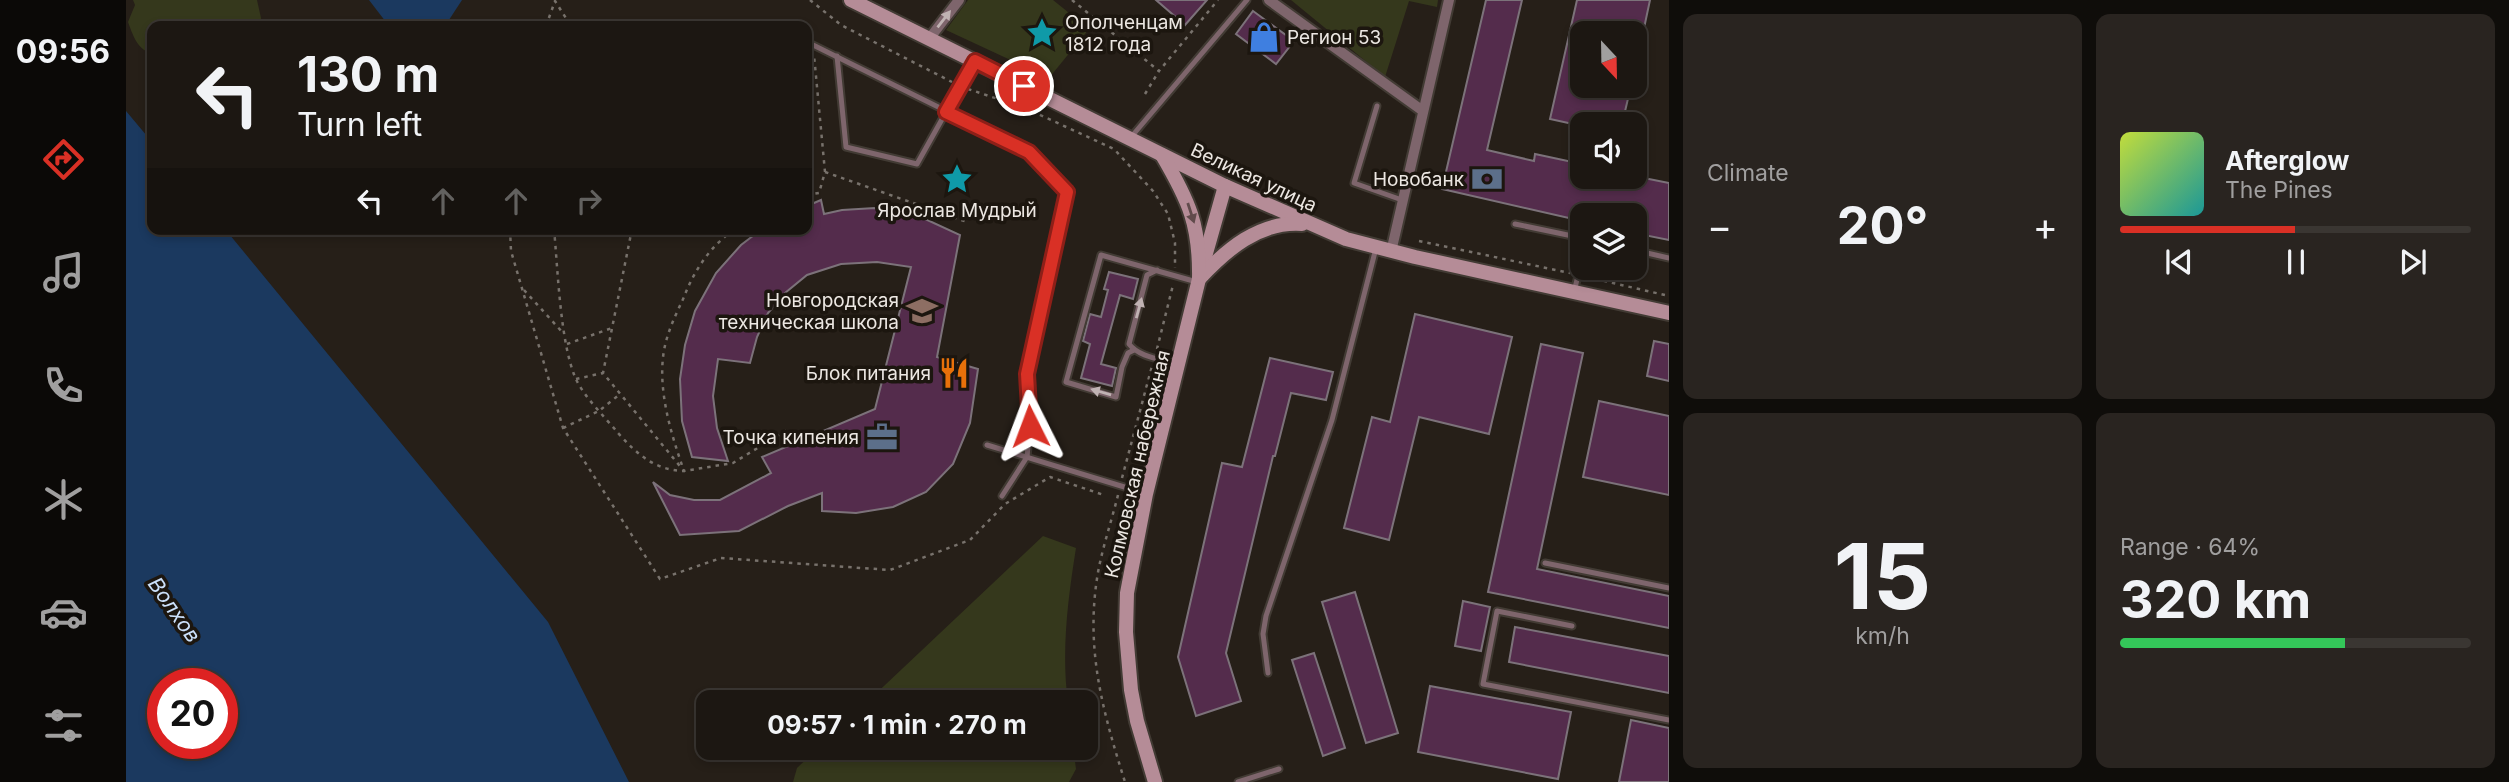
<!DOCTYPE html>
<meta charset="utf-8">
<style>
body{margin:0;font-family:Inter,sans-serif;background:#292420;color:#f1f3f6;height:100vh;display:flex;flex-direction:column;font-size:26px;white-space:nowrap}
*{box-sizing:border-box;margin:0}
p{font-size:23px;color:#a09f9f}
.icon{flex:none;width:38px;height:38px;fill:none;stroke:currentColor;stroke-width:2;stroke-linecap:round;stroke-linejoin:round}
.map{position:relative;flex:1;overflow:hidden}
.panel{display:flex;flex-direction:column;gap:14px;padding:14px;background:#0f0d0a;width:840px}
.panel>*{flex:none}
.guide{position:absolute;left:21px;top:21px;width:665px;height:214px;border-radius:14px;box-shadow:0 4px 10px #0003,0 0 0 2px #3a3632;background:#1c1712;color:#f1f3f6;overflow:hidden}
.needle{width:46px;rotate:158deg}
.tools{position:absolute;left:1444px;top:21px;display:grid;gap:14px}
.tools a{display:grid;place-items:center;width:77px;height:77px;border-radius:14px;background:#1c1712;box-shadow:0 4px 10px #0003,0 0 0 2px #3a3632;font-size:35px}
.speed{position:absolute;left:21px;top:668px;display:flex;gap:14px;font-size:35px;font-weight:700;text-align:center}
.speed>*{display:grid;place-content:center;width:91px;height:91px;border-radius:50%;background:#1c1712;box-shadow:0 4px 10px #0003,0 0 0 2px #3a3632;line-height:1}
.speed .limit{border:10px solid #d22;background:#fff;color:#111}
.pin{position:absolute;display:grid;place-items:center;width:60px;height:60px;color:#fff;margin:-30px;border:4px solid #fff;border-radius:50%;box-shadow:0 2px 7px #0007}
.me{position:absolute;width:77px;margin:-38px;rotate:357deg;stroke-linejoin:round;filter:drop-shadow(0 0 5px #0008)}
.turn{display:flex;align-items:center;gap:24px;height:147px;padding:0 35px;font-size:32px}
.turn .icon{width:91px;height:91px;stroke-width:2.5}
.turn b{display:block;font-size:49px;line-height:60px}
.lanes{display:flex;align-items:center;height:66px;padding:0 35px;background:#0003;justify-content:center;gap:35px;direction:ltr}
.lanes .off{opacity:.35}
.big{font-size:52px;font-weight:700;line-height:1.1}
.panel .widget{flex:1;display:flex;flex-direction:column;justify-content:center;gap:10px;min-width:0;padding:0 24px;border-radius:14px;background:#292420}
.panel .dial{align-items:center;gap:0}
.dial b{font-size:91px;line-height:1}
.song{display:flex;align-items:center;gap:21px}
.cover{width:84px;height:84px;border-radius:10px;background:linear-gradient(135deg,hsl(70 70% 55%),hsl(180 70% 35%))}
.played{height:7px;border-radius:4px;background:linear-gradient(90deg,#d93025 50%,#3a3632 50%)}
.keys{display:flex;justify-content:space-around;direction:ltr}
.heat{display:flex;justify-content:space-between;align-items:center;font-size:38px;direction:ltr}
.charge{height:10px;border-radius:5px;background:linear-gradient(90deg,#34c759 64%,#3a3632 0)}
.panel .tiles{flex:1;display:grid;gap:14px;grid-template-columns:repeat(2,1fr)}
.trip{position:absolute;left:570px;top:690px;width:402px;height:70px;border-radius:14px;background:#1c1712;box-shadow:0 4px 10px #0003,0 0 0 2px #3a3632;font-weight:700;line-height:70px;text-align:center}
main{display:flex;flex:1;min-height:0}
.tab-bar{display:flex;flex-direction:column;width:126px;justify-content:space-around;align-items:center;background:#0b0907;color:#a09f9f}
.tab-bar .icon{width:49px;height:49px}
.tab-bar .selected{color:#d93025}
.tab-bar b{font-size:32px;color:#f1f3f6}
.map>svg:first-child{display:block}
</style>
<main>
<nav class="tab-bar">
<b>09:56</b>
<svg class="icon selected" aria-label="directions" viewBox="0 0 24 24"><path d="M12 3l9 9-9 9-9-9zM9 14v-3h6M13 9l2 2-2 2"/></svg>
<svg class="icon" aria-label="music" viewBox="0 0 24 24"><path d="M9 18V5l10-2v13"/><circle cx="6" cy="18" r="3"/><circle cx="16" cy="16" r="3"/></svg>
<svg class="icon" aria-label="phone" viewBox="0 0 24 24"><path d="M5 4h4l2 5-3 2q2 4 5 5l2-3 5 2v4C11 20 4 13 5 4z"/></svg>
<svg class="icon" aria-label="climate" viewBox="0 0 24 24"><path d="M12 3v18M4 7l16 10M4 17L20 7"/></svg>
<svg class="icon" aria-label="car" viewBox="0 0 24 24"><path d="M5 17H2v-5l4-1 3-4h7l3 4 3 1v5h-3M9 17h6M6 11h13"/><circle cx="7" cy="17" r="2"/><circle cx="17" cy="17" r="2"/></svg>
<svg class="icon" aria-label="filters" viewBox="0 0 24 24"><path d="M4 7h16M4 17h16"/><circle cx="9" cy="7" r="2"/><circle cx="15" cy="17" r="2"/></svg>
</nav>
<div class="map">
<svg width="1543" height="782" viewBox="0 0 1543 782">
<rect width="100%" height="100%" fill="#261f18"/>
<!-- green -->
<g fill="#35381c">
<path d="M7 0H131L135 18 134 26H60L58 24 26 26V53C11 50 7 35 2 22L9 5Z"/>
<polygon points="842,0 927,0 963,29 923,78 820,30"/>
<polygon points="1165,0 1312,0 1311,7 1283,1 1259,77"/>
<path d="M917 536 950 548C942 598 935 652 942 702H741Z"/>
<polygon points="693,747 947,747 950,769 943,782 667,782 671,768"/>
</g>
<!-- water -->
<g fill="#1b395f" fill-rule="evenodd">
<polygon points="243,0 336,0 319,26 263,26"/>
<path d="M0 111 26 142V229H99L422 622 503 782H0ZM37 684H96V744H37Z"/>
</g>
<!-- building -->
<g fill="#542c4c" stroke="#7c727a" stroke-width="2">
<polygon points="1030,0 1081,0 1059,25"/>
<polygon points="1360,0 1396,0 1361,150 1408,161 1409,154 1456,164 1456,177 1513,177 1543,183 1543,240 1508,233 1508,215 1456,215 1456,221 1316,189"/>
<polygon points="1451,0 1524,0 1517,33 1456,33 1456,86 1505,86 1496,124 1456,126 1424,119"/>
<polygon points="1127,11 1168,41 1150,64 1110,34"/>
<polygon points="695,200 698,214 716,210 749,208 797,218 834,235 811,357 852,369 844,423 827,464 800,492 767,507 730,513 696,511 696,493 662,506 613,531 554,535 527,482 544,495 568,500 594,500 645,473 636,457 749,409 785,267 751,262 715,264 681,275 659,293 642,313 631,337 624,363 592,359 587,396 591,428 602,461 566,457 556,421 554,379 559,345 569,311 590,273 615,245 636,229 681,229 681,206"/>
<polygon points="983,272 1012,279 1007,299 994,295 975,364 990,368 986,386 955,378 964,344 957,341 964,314 975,317 982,290 978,289"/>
<polygon points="1289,314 1386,337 1363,434 1293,417 1263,540 1218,528 1246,417 1264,422"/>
<polygon points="1528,341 1543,344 1543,381 1521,376"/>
<polygon points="1415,344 1457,353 1411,569 1543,596 1543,628 1362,592"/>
<polygon points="1144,358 1207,372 1200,400 1165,393 1149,456 1147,456 1100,653 1115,701 1070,716 1052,657 1096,463 1116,467"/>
<polygon points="1473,401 1543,416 1543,495 1457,477"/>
<polygon points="1229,592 1272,733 1240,743 1196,602"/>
<polygon points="1337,601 1364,607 1355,651 1329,646"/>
<polygon points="1389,627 1543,656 1543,693 1383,662"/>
<polygon points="1188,653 1219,748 1197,756 1166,660"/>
<polygon points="1304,686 1445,712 1432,779 1292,752"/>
<polygon points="1505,720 1543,728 1543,782 1493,782"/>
</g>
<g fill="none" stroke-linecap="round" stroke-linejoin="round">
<defs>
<g id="lane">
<polyline points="681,42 903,152 941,192 901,374 904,426 901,457 876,496"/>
<polyline points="711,56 720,147 791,164 848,62"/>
<polyline points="1251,106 1228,183 1276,200"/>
<polyline points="1006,136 1121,0"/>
<polyline points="1389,224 1456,238"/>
<polyline points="1508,250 1543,258"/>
<path d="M1031 270 1021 275 1003 344C1013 357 1034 359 1050 364"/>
<polyline points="1448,292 1456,259"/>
<polyline points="1008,350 1002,353 996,367 990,397 940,382 975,255 1071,282"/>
<polyline points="861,445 1018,493"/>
<polyline points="1419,563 1543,588"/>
<polyline points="1446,626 1371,611 1357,684 1543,720"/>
<polyline points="1142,673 1137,634 1140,616 1206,420 1250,248"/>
<polyline points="1112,782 1153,769"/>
</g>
<g id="street">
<polyline points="1143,0 1297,111"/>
<polyline points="803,39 833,0"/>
<polyline points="1265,252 1323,0"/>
</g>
<g id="secondary">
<polyline points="725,0 1099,186 1220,239 1289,257 1543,313"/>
<polyline points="1077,264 1099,186"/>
<path d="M1073 279C1100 250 1133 221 1176 224"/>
<path d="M1029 782 1011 721 1005 690 1000 632 1001 593 1020 494 1073 279C1074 225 1063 201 1036 155"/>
</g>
</defs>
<!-- lane casing -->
<use href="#lane" stroke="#423b34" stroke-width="9"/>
<!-- street casing -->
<use href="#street" stroke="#423b34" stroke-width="14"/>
<!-- secondary casing -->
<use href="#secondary" stroke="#423b34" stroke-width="18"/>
<!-- path -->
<g stroke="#78726c" stroke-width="2.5" stroke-dasharray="3.5 5" stroke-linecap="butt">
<polyline points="684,0 715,25 826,82"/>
<polyline points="946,0 1033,71 1092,0"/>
<polyline points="420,26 429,1 445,26"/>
<polyline points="842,89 899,108 988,149 1027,191 1042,214 1049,243 1049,268"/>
<polyline points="1019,94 1033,71"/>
<polyline points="699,172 841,222"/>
<polyline points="681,195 693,193 699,172 688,55"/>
<polyline points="384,229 385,251 437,428 534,579 595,558 764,570 844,540 879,504 924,477 978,495"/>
<path d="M428 229C432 271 434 340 449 377 457 396 479 417 492 433 511 454 528 470 558 471 544 431 528 380 541 338 545 324 552 310 558 297 568 271 585 244 610 229"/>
<polyline points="506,229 477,373 558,471 607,463 661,430"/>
<polyline points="1293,241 1444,273"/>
<polyline points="1461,277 1543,296"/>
<polyline points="398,290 438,334"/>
<polyline points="441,344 486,328"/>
<polyline points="1031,349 1047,285"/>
<polyline points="450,379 477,373"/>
<polyline points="437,428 473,411 494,394"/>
<polyline points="996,478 1026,366"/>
<path d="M992 495C986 519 978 543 973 567 958 645 976 709 999 782"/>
</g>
<!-- lane -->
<use href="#lane" stroke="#7e656c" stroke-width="5"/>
<!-- street -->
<use href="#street" stroke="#7e656c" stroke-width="10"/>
<!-- secondary -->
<use href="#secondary" stroke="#b58c97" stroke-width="14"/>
</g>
<!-- one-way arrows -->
<defs><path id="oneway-solid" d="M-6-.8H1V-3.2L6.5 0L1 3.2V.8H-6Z" transform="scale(1.75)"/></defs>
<g fill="#c0b3b3">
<use href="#oneway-solid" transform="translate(818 19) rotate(-52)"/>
<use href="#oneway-solid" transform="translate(1013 308) rotate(-75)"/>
<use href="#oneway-solid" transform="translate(975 392) rotate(-164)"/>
</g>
<use fill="#614b4c" href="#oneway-solid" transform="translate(1065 213) rotate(72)"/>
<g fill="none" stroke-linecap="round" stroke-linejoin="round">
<defs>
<polyline id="route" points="898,86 849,61 820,112 903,152 941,192 901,374 904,426"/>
</defs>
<!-- route casing -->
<use href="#route" stroke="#8d1f18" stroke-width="18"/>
<!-- route -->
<use href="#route" stroke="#d93025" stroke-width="12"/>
</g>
<!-- icons -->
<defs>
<symbol id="sight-bare" viewBox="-9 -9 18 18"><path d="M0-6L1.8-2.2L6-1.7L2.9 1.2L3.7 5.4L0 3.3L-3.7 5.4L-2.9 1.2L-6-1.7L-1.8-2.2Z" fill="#0f9aa8" stroke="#1c160f" stroke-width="2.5" paint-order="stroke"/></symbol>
<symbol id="shop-bare" viewBox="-9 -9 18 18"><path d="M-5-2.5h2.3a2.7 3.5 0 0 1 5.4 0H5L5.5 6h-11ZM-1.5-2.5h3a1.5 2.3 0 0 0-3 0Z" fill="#3f7fe0" stroke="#1c160f" stroke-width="2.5" paint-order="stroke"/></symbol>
<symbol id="bank-bare" viewBox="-9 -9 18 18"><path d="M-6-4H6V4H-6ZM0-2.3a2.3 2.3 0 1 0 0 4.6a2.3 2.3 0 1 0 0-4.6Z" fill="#5c6f8a" stroke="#1c160f" stroke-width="2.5" paint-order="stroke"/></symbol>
<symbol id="university-bare" viewBox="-9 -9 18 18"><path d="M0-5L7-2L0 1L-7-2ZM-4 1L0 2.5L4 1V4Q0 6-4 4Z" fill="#8d6e63" stroke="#1c160f" stroke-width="2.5" paint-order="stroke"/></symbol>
<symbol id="restaurant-bare" viewBox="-9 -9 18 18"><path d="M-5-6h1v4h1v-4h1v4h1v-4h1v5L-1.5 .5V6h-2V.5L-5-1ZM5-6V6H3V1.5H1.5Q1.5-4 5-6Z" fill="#e8710a" stroke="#1c160f" stroke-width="2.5" paint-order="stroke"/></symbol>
<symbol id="office-bare" viewBox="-9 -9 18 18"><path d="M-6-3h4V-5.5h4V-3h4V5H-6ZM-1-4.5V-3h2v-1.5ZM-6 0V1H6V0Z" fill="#5c6f8a" stroke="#1c160f" stroke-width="2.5" paint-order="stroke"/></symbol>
</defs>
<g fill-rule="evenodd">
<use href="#sight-bare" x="894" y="11" width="44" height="44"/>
<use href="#shop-bare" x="1116" y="15" width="44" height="44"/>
<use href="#sight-bare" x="809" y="157" width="44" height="44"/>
<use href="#bank-bare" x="1339" y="157" width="44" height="44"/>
<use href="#university-bare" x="774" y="289" width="44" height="44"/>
<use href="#restaurant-bare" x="806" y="351" width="44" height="44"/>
<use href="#office-bare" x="734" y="415" width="44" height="44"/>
</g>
<g text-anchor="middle" stroke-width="7" stroke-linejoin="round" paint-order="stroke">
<!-- poi labels -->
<g font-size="19" fill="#ece7e2" stroke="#1c160f" text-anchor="end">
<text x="939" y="29" text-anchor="start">Ополченцам<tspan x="939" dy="22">1812 года</tspan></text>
<text x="1161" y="44" text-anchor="start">Регион 53</text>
<text x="1338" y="186">Новобанк</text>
<text x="831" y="217" text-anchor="middle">Ярослав Мудрый</text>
<text x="773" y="307">Новгородская<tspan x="773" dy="22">техническая школа</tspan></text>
<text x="805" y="380">Блок питания</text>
<text x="733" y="444">Точка кипения</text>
</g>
<!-- street labels -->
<g font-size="19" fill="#ece7e2" stroke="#1c160f">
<text transform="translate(1128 177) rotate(25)" y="7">Великая улица</text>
<text transform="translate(1011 464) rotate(-77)" y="7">Колмовская набережная</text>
</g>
<!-- water labels -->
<g font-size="21" font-style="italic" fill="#cce1fb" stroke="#1c160f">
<text transform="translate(48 610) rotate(55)" y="7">Волхов</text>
</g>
</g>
</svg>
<div class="tools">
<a><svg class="needle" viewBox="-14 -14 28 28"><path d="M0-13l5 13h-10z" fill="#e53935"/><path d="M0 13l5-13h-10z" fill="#a09f9f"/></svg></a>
<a><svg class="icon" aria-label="sound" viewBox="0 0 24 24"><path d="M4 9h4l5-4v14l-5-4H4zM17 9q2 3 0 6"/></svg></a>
<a><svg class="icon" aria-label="layers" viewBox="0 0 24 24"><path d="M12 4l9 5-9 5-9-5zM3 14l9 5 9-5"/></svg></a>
</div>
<div class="speed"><div class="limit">20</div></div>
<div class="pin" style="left:898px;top:86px;background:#d93025"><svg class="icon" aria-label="arrive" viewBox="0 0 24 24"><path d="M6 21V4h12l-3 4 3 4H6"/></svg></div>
<svg class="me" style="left:904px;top:426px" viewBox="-20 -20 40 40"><path d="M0-17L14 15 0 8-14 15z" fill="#d93025" stroke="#fff" stroke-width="4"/></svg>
<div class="trip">09:57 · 1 min · 270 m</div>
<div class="guide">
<div class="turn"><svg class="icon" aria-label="left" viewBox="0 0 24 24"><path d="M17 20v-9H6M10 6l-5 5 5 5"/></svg><div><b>130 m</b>Turn left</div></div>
<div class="lanes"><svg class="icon" aria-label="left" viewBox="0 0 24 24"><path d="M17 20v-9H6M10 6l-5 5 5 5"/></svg><svg class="icon off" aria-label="ahead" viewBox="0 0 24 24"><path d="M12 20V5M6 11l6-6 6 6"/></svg><svg class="icon off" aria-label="ahead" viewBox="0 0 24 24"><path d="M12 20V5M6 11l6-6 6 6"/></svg><svg class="icon off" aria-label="right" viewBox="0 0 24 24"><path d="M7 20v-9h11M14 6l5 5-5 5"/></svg></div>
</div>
</div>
<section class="panel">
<div class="tiles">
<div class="widget"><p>Climate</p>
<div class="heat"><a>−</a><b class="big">20°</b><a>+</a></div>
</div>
<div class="widget">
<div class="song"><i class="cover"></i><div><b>Afterglow</b><p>The Pines</p></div></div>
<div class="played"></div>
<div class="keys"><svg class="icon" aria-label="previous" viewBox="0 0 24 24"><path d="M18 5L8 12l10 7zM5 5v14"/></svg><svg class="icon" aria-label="pause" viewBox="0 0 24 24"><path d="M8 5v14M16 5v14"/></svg><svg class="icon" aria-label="next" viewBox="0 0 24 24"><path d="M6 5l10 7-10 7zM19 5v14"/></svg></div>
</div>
<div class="widget dial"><b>15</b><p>km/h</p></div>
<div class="widget"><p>Range · 64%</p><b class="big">320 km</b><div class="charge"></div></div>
</div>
</section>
</main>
